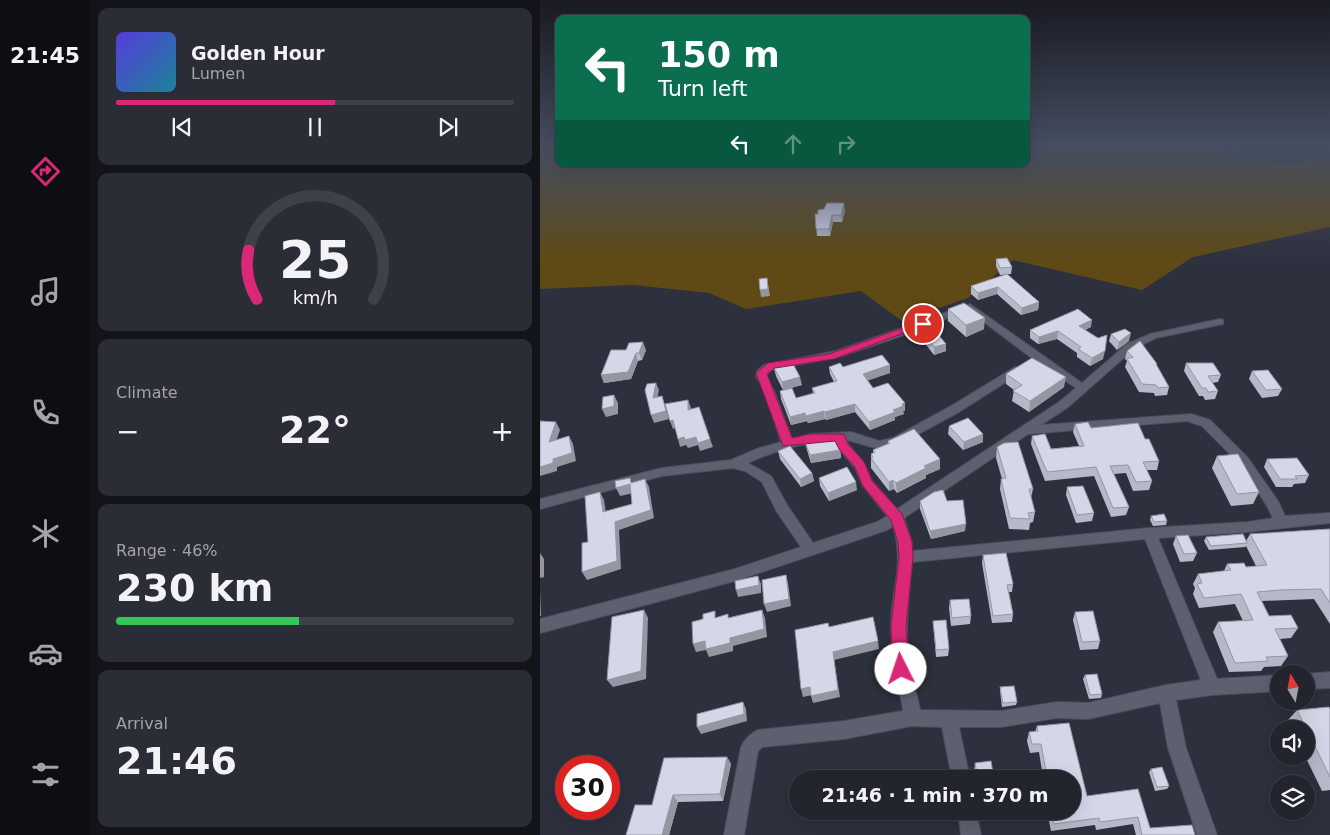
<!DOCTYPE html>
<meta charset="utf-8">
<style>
body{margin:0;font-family:"DejaVu Sans",sans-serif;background:#2a2c36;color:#f1f3f6;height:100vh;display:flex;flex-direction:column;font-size:19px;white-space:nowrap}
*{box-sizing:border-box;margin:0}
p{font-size:16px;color:#a2a4aa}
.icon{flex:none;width:28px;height:28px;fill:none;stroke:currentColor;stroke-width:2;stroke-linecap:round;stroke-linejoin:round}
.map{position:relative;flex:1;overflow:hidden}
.panel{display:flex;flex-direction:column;gap:8px;padding:8px;background:#131419;width:450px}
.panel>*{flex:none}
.guide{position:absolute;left:15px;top:15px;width:475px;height:152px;border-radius:10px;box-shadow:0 5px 20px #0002,0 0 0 1px #3f414a;background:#0b6e4f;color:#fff;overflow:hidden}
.needle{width:32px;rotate:350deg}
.controls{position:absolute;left:730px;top:665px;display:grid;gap:10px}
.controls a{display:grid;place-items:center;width:45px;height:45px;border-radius:50%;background:#22242e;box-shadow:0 5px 20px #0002,0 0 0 1px #3f414a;font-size:25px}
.speed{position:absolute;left:15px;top:755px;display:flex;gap:10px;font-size:25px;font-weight:700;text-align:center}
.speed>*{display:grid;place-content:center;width:65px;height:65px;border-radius:50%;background:#22242e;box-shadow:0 5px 20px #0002,0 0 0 1px #3f414a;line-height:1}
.speed .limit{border:8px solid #d22;background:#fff;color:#111}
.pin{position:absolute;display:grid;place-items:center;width:42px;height:42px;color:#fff;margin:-21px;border:2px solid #fff;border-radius:50%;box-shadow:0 1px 5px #0007}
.me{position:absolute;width:55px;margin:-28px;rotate:356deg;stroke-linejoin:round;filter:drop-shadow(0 0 4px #0008)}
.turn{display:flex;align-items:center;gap:18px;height:105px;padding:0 20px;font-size:22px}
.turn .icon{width:65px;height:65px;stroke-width:2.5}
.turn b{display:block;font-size:35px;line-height:42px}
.lanes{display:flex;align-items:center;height:48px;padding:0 20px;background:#0003;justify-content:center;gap:25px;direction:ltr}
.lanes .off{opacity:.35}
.big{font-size:38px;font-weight:700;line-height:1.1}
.panel .widget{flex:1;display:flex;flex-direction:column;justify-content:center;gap:8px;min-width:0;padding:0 18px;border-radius:10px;background:#2a2c36}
.panel .dial{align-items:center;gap:0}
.dial svg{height:130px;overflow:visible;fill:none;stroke:#3f414a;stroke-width:7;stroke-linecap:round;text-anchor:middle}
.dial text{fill:#f1f3f6;stroke:none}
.song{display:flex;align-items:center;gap:15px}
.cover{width:60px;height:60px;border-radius:8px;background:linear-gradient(135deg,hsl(250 70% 55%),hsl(190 70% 35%))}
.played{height:5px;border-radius:2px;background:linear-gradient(90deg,#db2777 55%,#3f414a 55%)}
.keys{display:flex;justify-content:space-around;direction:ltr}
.heat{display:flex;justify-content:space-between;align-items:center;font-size:28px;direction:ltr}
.charge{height:8px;border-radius:4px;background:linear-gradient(90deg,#34c759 46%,#3f414a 0)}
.trip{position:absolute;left:249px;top:770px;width:292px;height:50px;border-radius:25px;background:#22242e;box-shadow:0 5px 20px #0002,0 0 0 1px #3f414a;font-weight:700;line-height:50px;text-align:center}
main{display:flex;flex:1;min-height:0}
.tabs{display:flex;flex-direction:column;width:90px;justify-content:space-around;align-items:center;background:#0e0e12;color:#a2a4aa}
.tabs .icon{width:35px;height:35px}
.tabs .current{color:#db2777}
.tabs b{font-size:22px;color:#f1f3f6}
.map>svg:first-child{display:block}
</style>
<main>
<nav class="tabs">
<b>21:45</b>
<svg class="icon current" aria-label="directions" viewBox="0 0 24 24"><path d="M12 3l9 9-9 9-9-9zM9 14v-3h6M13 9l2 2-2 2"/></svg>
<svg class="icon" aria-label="music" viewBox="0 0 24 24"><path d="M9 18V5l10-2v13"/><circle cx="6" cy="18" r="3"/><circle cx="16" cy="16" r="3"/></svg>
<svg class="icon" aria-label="phone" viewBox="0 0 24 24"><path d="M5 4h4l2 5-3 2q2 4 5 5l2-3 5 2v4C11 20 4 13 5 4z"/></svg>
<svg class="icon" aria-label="climate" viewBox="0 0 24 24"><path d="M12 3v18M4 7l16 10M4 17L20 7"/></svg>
<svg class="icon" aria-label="car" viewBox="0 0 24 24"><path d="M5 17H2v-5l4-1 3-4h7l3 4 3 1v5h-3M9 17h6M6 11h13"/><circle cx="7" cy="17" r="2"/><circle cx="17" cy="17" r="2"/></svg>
<svg class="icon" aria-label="filters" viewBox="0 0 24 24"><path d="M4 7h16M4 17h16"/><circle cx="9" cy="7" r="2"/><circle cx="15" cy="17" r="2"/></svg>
</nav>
<section class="panel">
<div class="widget">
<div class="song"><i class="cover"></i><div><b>Golden Hour</b><p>Lumen</p></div></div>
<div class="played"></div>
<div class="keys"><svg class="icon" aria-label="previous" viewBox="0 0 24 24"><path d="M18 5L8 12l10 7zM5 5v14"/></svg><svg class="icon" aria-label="pause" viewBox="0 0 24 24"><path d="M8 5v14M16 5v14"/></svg><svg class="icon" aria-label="next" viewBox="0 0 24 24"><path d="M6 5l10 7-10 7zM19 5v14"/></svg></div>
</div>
<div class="widget dial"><svg viewBox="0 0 100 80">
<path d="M14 69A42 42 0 1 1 86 69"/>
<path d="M14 69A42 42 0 0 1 9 39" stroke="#db2777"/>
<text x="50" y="56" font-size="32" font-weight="700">25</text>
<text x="50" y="72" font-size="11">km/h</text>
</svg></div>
<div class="widget"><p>Climate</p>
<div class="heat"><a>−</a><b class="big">22°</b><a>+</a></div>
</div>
<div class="widget"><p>Range · 46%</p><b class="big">230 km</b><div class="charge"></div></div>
<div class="widget"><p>Arrival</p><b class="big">21:46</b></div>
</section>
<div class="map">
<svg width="790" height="835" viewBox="0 0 790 835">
<rect width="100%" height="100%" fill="#2d303d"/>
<!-- green -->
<polygon fill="#5f4a15" points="0,146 19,146 19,164 486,164 486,146 680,146 697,157 751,164 790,156 790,227 653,257 602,290 473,260 428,298 362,321 321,291 206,309 169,293 93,285 0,289"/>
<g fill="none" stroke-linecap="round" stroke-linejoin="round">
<defs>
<g id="minor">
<polygon points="687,146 694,146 697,149 692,150"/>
<path d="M430 304 542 383 587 344 610 334 680 319 683 320V324L616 338 595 348 527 408 501 425 651 414 670 420 708 458 738 501 745 516 790 513V523L708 532 618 538 677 679 739 675V691L672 695 636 700 646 748 677 835H657L628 748 620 703 548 719 517 718 461 727H419L430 779H412L402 727 372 726 304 739 222 747 218 751 204 835H184L201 747C205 739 210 734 218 730L304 721 363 711C362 697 356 684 353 670 351 657 352 641 351 628 351 591 365 563 353 526L347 530 195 581 0 633V619L195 569 261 547 237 512 222 482 205 471 193 468 122 476 0 509V499L122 468 191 460 219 448 241 442 225 393 216 376 217 371 224 365 296 351ZM428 310 493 359 536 388 519 402 357 509 332 481 324 463 308 444 307 440 339 449 360 444 419 412 483 371 484 369 483 367H475L411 406 353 438 339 441 311 432 271 434 252 439 235 393 226 376 231 370 302 356 370 333ZM647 421 662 426 700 464 727 506 733 518 708 522 609 528 372 551V542L364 518 488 434ZM295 441 299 449 315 468 323 486 347 516 337 522 273 543 247 505 231 476 208 463C236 450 265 442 295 441ZM605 539 661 680 626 685 548 703 517 702 461 711 380 710C378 695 371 682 369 668 364 633 369 597 372 562Z"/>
<polygon points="790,672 790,688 766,689 766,674 765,674"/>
<polygon points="418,811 436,811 441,835 421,835"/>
</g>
</defs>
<!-- minor casing -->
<use href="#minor" stroke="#4c4e59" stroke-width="2"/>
<!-- minor -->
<use href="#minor" fill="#5d606f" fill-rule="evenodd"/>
</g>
<!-- wall -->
<g fill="#b5b9c8">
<polygon points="305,210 302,222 293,222 290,236 277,236 275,214"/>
<polygon points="456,259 472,267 471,274 460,275 456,266"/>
<polygon points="467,274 499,302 498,310 481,315 457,294 438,300 431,294 431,286"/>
<polygon points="408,309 444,329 426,337 408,321"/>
<polygon points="377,325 406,351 394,355 377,333"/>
<polygon points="551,327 545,330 563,359 550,366 537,357 537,353 517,339 498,344 490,338 490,330"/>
<polygon points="571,334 589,341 577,350 569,341"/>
<polygon points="71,350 106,350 102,360 98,361 91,379 64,383 61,375"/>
<polygon points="587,351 617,364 617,366 629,387 627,395 615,396 614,393 599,392 585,367 587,361 585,359"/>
<polygon points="646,363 681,375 678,382 672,383 678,391 675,399 665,400 663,396 659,396 644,371"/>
<polygon points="289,367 303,367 350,373 327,380 333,388 365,411 363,411 364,414 355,417 355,420 330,430 315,412 286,420 285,419 268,423 267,421 251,425 241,399 240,391 256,398 273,393 272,388 294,382 290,374"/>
<polygon points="234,368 262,385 243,390 236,376"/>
<polygon points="712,371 742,389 738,396 722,398 709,379"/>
<polygon points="466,374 524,387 489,412 472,401 474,390 466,384"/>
<polygon points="535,424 551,428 605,439 619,461 617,470 607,470 612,481 609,490 593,491 586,473 574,474 589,507 586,515 571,517 554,476 505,481 491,444 492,436 511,449 539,446 533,432"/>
<polygon points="409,426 443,434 443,442 423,450 408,434"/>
<polygon points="279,440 300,450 301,458 271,463 267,450 265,442"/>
<polygon points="348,441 400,459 400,469 386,475 386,478 357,493 354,489 349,491 331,468 331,454 333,453 333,450 348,444"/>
<polygon points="457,447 493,489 491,498 495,512 493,522 490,523 489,530 469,529 460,489 461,479 462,479 456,458"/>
<polygon points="238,451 272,473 274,481 261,487 240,459"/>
<polygon points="677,456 719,492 713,504 691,506 672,468"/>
<polygon points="727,459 769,475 765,483 754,484 752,487 736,487 724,467"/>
<polygon points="279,478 317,490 289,501 280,486"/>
<polygon points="527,487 554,513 552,521 536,523 526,495"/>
<polygon points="380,501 407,501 425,531 391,539 380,509"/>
<polygon points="611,516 627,521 626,525 613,526 610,520"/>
<polygon points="790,529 790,624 774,599 722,601 729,616 758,628 751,638 740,639 748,656 741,666 724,667 721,671 689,672 673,632 678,622 703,621 695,604 659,608 653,594 655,588 653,584 658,574 684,571 687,564 706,567 716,566 706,546 705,547 669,550 664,541 666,537 706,541 710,534"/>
<polygon points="636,536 657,553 653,561 640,562 633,544"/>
<polygon points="443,555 473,584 472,592 469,592 473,614 472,622 452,623 442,563"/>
<polygon points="410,600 431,616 430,624 411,626 409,608"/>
<polygon points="535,612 560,641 558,649 540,650 533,620"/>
<polygon points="393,621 409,649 408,656 396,657"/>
<polygon points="545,675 562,694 561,698 549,699 543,679"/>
<polygon points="460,687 477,702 476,705 462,707 460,691"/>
<polygon points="790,709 790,790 782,791 765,756 766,756 766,729 752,729 748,720 757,710"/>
<polygon points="497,726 547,796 598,789 610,828 655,835 596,835 593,824 556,830 555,825 511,831 507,811 532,811 532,779 436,779 434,771 435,763 454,779 497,774 497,772 502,771 499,752 490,753 487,741 489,732 495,732"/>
<polygon points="187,757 191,764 183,801 138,802 129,835 86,835 112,805"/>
<polygon points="611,769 629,786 627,789 615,791 609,772"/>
</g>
<!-- shaded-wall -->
<g fill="#9496a2">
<polygon points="304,203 305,210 302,222 301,215"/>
<polygon points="292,215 293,222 290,236 289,229"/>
<polygon points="227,278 230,296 221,297 220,290"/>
<polygon points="458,287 457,294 438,300 438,293"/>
<polygon points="499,302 498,310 481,315 482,308"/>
<polygon points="445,318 444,329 426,337 426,325"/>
<polygon points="552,320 551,327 538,333 539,326"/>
<polygon points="518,331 517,339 498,344 499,337"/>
<polygon points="591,333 589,341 577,350 579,342"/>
<polygon points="103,342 106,350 102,360 99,353"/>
<polygon points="406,344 406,351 394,355 394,347"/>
<polygon points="565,351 563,359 550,366 552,358"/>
<polygon points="96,353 98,361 91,379 64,383 61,375"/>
<polygon points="350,365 350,373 324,382 323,374"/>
<polygon points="260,377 262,385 243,390 242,382"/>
<polygon points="526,377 524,387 489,412 490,401"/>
<polygon points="116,383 119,390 116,406 113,398"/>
<polygon points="74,395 78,403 78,414 66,417 62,409"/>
<polygon points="122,396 129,419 114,423 111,415"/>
<polygon points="148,400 151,408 151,418 148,410"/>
<polygon points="365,403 365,411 363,411 364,414 355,417 355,420 330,430 329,422 353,410"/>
<polygon points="315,404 315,412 286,420 285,412"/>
<polygon points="284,411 285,419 268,423 266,416"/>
<polygon points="265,413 267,421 251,425 250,417"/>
<polygon points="133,420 136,428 133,429 130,421"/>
<polygon points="16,422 20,430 13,450 9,442"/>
<polygon points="443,434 443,442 423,450 424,442"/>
<polygon points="29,436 33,444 36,461 17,467 17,471 0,476 0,467"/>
<polygon points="144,437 156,437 170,439 173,447 160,451 158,445 148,448 146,445 140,447 138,439"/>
<polygon points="300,450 301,458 271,463 270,455"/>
<polygon points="400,459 400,469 386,475 386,478 357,493 356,483 384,466"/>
<polygon points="272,473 274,481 261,487 260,479"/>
<polygon points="105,479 109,487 114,518 79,530 81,569 47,580 42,572 75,522 111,510"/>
<polygon points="353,480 354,489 349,491 349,482"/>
<polygon points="316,482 317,490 289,501 288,493"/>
<polygon points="90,484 94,493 80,496 76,488"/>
<polygon points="60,492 64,500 67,520 63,512"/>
<polygon points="426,524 425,531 391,539 390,531"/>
<polygon points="0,553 4,559 4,577 0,578"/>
<polygon points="246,575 248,583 251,606 227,612 224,604"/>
<polygon points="218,576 221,584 221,593 198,597 196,590"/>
<polygon points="0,589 1,616 0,616"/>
<polygon points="104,610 108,618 106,679 73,687 67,680"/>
<polygon points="222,610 225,618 227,637 193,646 193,651 169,657 166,650 156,652 153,644 165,641 190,638"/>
<polygon points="338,641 339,649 294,660 300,697 273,703 271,696 293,652"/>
<polygon points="270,687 272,695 263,697 261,689"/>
<polygon points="203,702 206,709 207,721 161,734 157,727"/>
<polygon points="187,757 191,764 183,801 180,794"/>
<polygon points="133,795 138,802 129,835 122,835"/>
</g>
<!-- building -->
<g fill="#d3d7e8" stroke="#9496a2">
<polygon points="287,203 304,203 301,215 292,215 289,229 276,229 275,214 278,214 278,210 284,209"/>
<polygon points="467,258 472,267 460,268 456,259"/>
<polygon points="467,274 499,302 482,308 458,287 438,293 431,286"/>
<polygon points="227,278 228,289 220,290 219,279"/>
<polygon points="424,303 445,318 426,325 408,309"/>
<polygon points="538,309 552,320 539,326 558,338 567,335 565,351 552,358 538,349 541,347 518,331 499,337 490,330"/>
<polygon points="388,322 406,344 394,347 377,325"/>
<polygon points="585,329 591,333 579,342 571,334"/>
<polygon points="600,341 617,364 616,364 629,387 618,388 616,385 602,384 587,359 593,357 587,351"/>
<polygon points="103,342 99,353 96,353 88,372 61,375 71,350 86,350 89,343"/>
<polygon points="342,355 350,365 323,374 333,388 348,383 365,403 362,404 363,406 353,410 355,412 329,422 315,404 285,412 284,411 266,416 265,413 250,417 240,391 252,388 256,398 275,393 272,388 297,381 289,367 300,363 303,367"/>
<polygon points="492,358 526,377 490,401 473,391 482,385 466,374"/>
<polygon points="251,360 260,377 242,382 234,368 239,366 239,363"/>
<polygon points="646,363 673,363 681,375 668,376 678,391 668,392 666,388 662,388"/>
<polygon points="728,370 742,389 726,390 712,371"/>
<polygon points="116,383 113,398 122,396 126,411 111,415 105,390 107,384"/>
<polygon points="74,395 74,406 62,409 63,397"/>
<polygon points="148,400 148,410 159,407 170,439 158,443 156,437 145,440 144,437 138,439 133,420 130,421 125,404"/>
<polygon points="428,418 443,434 424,442 409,426"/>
<polygon points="0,421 16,422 9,442 29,436 32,453 13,459 13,463 0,467"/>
<polygon points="548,422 551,428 598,423 605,439 609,439 619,461 603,462 612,481 596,482 588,465 570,466 589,507 573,508 556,467 507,472 492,436 505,434 511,449 544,446 535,424"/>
<polygon points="374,429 400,459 384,466 386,468 356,483 353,480 349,482 331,458 333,457 331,454 335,452 333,450 350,443 348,441"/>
<polygon points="294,437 300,450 270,455 265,442 278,438 279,440"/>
<polygon points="478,442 493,489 489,489 495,512 488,513 490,519 470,518 461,479 466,478 457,447 464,443"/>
<polygon points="250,446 272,473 260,479 238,451"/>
<polygon points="698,454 719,492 697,494 677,456"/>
<polygon points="757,458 769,475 755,476 757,479 740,479 727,459"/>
<polygon points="307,467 316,482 288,493 279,478"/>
<polygon points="90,478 91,483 105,479 111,510 75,522 77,561 42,572 42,543 48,542 45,496 60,492 63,512 92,504 90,484 76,488 75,481"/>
<polygon points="543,486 554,513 537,515 527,487"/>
<polygon points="403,490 407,501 423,500 426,524 390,531 380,501 394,492"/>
<polygon points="624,514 627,521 614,522 611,516"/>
<polygon points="790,529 790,603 781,589 740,590 717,592 729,616 751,615 758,628 735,629 748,656 726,657 728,661 695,663 678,622 713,620 701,594 664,598 657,584 662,583 658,574 691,570 687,564 704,563 706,567 727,565 710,534"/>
<polygon points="703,534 707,543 671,546 666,537"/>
<polygon points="648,535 657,553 644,554 636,536"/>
<polygon points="466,553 473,584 467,585 473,614 453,616 443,555"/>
<polygon points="246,575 249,599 224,604 222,580"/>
<polygon points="218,576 219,585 196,590 195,581"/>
<polygon points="429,599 431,616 412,618 410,600"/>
<polygon points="104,610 101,671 67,680 72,617"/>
<polygon points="222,610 224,629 190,638 190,643 166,649 165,641 153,644 152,622 163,619 163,614 175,611 175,618 188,614 188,618"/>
<polygon points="553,611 560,641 542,642 535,612"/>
<polygon points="333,617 338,641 293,652 298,690 271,696 270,687 261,689 255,630 288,623 289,627"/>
<polygon points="406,620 409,649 396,650 393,621"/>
<polygon points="557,674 562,694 550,695 545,675"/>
<polygon points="474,686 477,702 463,703 460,687"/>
<polygon points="203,702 204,714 157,727 157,714"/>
<polygon points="789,707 790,709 790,777 757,710"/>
<polygon points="529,723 547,796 598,789 610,828 652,825 655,835 602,835 598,817 560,822 559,818 514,824 511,811 532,811 532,779 438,779 435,763 451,761 454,779 498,774 497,772 506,771 501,744 492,744 489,732 498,731 497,726"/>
<polygon points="187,757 180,794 133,795 122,835 86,835 95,805 112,805 124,758"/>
<polygon points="622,767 629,786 617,787 611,769"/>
</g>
<!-- sky -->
<linearGradient id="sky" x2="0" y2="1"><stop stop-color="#191a22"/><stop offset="0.56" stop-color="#464e62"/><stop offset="1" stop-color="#464e62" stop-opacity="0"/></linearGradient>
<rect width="790" height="263" fill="url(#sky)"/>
<!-- route -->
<polygon fill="#db2777" stroke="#8e194d" points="380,322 388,324 294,359 235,368 227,374 252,438 270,434 304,434 308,444 324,462 332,481 362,514 372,542 373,557 366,626 369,669 367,674 361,677 356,674 353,669 351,626 359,557 358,542 351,520 323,486 315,467 299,449 295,441 243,446 216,373 228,363 289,354"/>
</svg>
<div class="controls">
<a><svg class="needle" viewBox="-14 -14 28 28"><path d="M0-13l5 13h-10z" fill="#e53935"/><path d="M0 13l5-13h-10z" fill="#a2a4aa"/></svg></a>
<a><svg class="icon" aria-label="sound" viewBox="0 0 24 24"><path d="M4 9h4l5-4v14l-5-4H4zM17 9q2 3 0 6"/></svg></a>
<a><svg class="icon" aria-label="layers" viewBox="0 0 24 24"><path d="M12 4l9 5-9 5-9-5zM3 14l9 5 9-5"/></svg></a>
</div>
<div class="speed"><div class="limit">30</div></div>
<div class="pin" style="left:383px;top:324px;background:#d93025"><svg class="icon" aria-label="arrive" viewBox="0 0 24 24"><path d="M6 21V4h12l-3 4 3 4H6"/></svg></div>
<svg class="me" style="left:361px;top:669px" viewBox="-20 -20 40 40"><circle r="19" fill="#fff"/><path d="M0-13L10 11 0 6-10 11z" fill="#db2777"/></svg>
<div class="trip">21:46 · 1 min · 370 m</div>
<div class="guide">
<div class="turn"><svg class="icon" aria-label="left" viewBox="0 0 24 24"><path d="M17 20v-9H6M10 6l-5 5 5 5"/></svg><div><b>150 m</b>Turn left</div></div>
<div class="lanes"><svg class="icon" aria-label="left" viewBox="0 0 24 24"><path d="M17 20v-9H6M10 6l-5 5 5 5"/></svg><svg class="icon off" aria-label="ahead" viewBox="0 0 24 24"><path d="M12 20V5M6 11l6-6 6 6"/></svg><svg class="icon off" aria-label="right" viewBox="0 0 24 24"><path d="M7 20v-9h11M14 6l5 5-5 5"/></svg></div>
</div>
</div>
</main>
